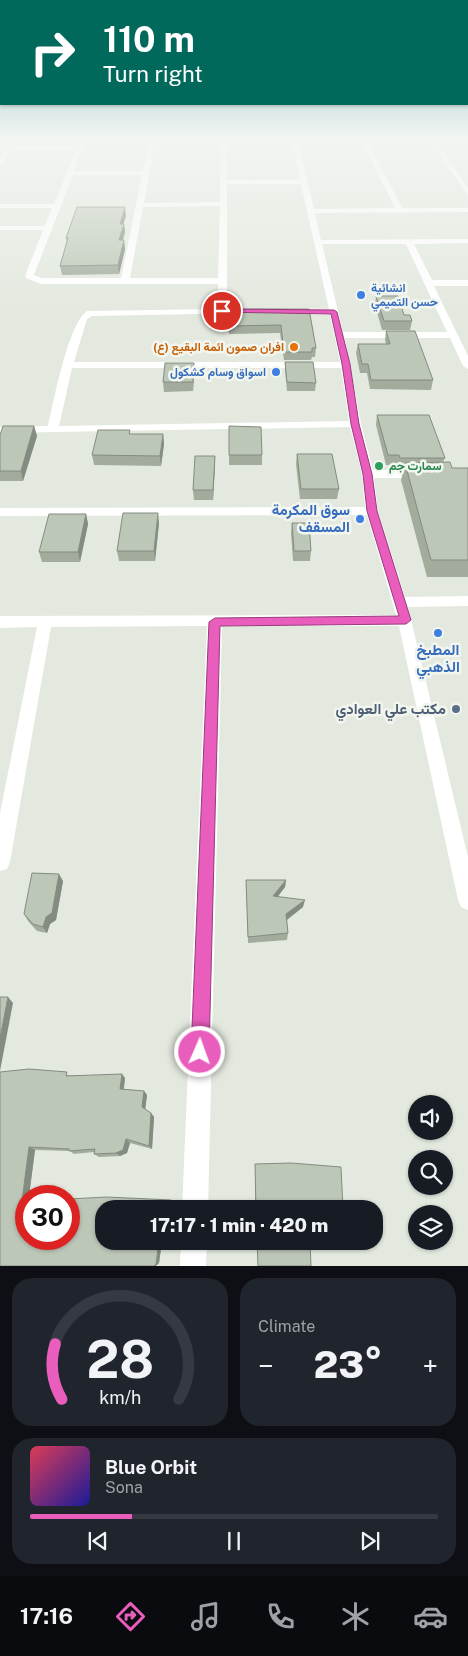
<!DOCTYPE html>
<meta charset="utf-8">
<style>
body{margin:0;font-family:"Public Sans",Vazirmatn,sans-serif;background:#20242c;color:#f1f3f6;height:100vh;display:flex;flex-direction:column;font-size:19px;white-space:nowrap}
*{box-sizing:border-box;margin:0}
p{font-size:16px;color:#9ea1a6}
.icon{flex:none;width:28px;height:28px;fill:none;stroke:currentColor;stroke-width:2;stroke-linecap:round;stroke-linejoin:round}
.map{position:relative;height:1266px;overflow:hidden}
.sheet{display:flex;flex-direction:column;gap:12px;padding:12px;background:#0d0f14;flex:1}
.sheet>*{flex:none}
.guide{position:absolute;left:0px;top:0px;width:469px;height:105px;box-shadow:0 1px 4px #0004;background:#00695c;color:#fff;overflow:hidden}
.buttons{position:absolute;left:408px;top:1095px;display:grid;gap:10px}
.buttons a{display:grid;place-items:center;width:45px;height:45px;border-radius:50%;background:#171b24;box-shadow:0 1px 4px #0004;font-size:25px}
.speed{position:absolute;left:15px;top:1185px;display:flex;gap:10px;font-size:25px;font-weight:700;text-align:center}
.speed>*{display:grid;place-content:center;width:65px;height:65px;border-radius:50%;background:#171b24;box-shadow:0 1px 4px #0004;line-height:1}
.speed .limit{border:8px solid #d22;background:#fff;color:#111}
.pin{position:absolute;display:grid;place-items:center;width:42px;height:42px;color:#fff;margin:-21px;border:2px solid #fff;border-radius:50%;box-shadow:0 1px 5px #0007}
.me{position:absolute;width:55px;margin:-28px;rotate:2deg;stroke-linejoin:round;filter:drop-shadow(0 0 4px #0008)}
.turn{display:flex;align-items:center;gap:18px;height:105px;padding:0 20px;font-size:22px}
.turn .icon{width:65px;height:65px;stroke-width:2.5}
.turn b{display:block;font-size:35px;line-height:42px}
.big{font-size:38px;font-weight:800;line-height:1.1}
.sheet .widget{flex:1;display:flex;flex-direction:column;justify-content:center;gap:8px;min-width:0;padding:0 18px;border-radius:20px;background:#20242c}
.sheet .dial{align-items:center;gap:0}
.dial svg{height:130px;overflow:visible;fill:none;stroke:#363941;stroke-width:7;stroke-linecap:round;text-anchor:middle}
.dial text{fill:#f1f3f6;stroke:none}
.song{display:flex;align-items:center;gap:15px}
.cover{width:60px;height:60px;border-radius:8px;background:linear-gradient(135deg,hsl(350 70% 55%),hsl(240 70% 35%))}
.played{height:5px;border-radius:2px;background:linear-gradient(90deg,#e95dbd 25%,#363941 25%)}
.keys{display:flex;justify-content:space-around;direction:ltr}
.heat{display:flex;justify-content:space-between;align-items:center;font-size:28px;direction:ltr}
.sheet .tiles{flex:1;display:grid;gap:12px;grid-template-columns:1fr 1fr}
.widget:last-child{grid-column:span 2}
.trip{position:absolute;left:95px;top:1200px;width:288px;height:50px;border-radius:20px;background:#171b24;box-shadow:0 1px 4px #0004;font-weight:800;line-height:50px;text-align:center}
.tab-bar{display:flex;height:80px;justify-content:space-around;align-items:center;background:#090b0e;color:#9ea1a6}
.tab-bar .icon{width:35px;height:35px}
.tab-bar .on{color:#e95dbd}
.tab-bar b{font-size:22px;color:#f1f3f6}
.map>svg:first-child{display:block}
</style>
<div class="map">
<svg width="468" height="1266" viewBox="0 0 468 1266">
<rect width="100%" height="100%" fill="#e3e9df"/>
<g fill="none" stroke-linecap="round" stroke-linejoin="round">
<!-- minor -->
<g fill="#fff" fill-rule="evenodd">
<path d="M81 138H87L74 171H143L150 138H156L144 203 220 202 221 138H227V180H300L291 138H297L314 209 395 208 360 138H366L402 208H468V212L315 213 321 240 468 239V243L414 244 432 280H468V286H434L468 356V369L463 366 450 338H345L361 424 373 470H421L427 474 421 478H374L378 511 405 597 468 596V606L408 607 468 857V910L461 907 458 900 399 626H222L208 1209H182L207 626 51 627 10 862 7 869 0 871V813L37 627 0 628V616L396 615 367 515 0 516V508L365 507 362 474 350 427 0 433V427L48 426C54 401 68 324 87 311L218 309V284H41L26 278 25 276 43 230H0V226H45L52 208H0V204H54L76 150H13L0 166V159L7 150H0V146H78ZM73 175H142L121 278H42L34 275ZM227 184H301L329 309 289 308 284 311 289 314 330 315 340 362H74L87 319 92 316 252 313 254 311 249 308 227 309ZM220 206 218 278H130L143 207ZM322 244H406L447 332H343ZM72 368H341L349 421 59 426Z"/>
<polygon points="427,138 433,138 468,188 468,195"/>
<polygon points="181,1241 207,1241 206,1266 180,1266"/>
</g>
</g>
<!-- wall -->
<g fill="#a3ab9d">
<polygon points="126,216 123,224 124,224 125,232 123,240 125,249 119,274 62,275 60,266 67,244 66,238"/>
<polygon points="376,296 412,321 410,330 382,330 375,305"/>
<polygon points="229,309 309,309 316,348 315,357 312,357 311,360 284,360 280,333 229,334"/>
<polygon points="386,331 433,380 431,390 370,389 367,373 360,373 356,353 358,344 386,344 385,340"/>
<polygon points="285,362 316,383 315,391 287,391 285,370"/>
<polygon points="194,372 193,391 164,392 163,382"/>
<polygon points="377,415 445,458 443,462 452,468 468,468 468,577 427,577 401,480 404,468 398,468 397,465 386,465 376,425"/>
<polygon points="34,426 37,436 23,481 0,481 0,435"/>
<polygon points="229,426 262,455 262,465 229,465"/>
<polygon points="163,434 164,444 161,466 94,465 92,455"/>
<polygon points="297,454 339,489 337,499 300,499 296,464"/>
<polygon points="215,456 213,500 194,500 193,490"/>
<polygon points="86,514 88,524 80,562 42,562 39,552"/>
<polygon points="159,523 155,561 119,561 117,551"/>
<polygon points="292,523 311,551 310,561 293,561 291,533"/>
<polygon points="246,880 286,880 285,887 278,896 303,907 287,920 288,933 287,940 248,943"/>
<polygon points="63,881 56,920 50,924 47,933 37,931 28,921 24,914"/>
<polygon points="0,1072 125,1078 124,1089 144,1091 147,1095 145,1109 151,1113 154,1117 152,1149 130,1143 127,1153 120,1156 99,1157 94,1154 94,1152 74,1154 70,1151 35,1150 29,1196 26,1196 26,1239 171,1200 173,1201 104,1241 162,1241 159,1263 0,1266"/>
<polygon points="255,1164 343,1209 255,1209"/>
</g>
<!-- shaded-wall -->
<g fill="#848b80">
<polygon points="125,207 126,216 121,232 120,224"/>
<polygon points="124,224 125,232 120,249 119,240"/>
<polygon points="124,240 125,249 119,274 118,265"/>
<polygon points="194,363 194,372 193,391 193,382"/>
<polygon points="34,426 37,436 23,481 21,471"/>
<polygon points="163,434 164,444 161,466 160,456"/>
<polygon points="215,456 215,466 213,500 213,490"/>
<polygon points="158,513 159,523 155,561 154,551"/>
<polygon points="86,514 88,524 80,562 78,552"/>
<polygon points="59,874 63,881 56,920 50,924 47,933 43,927"/>
<polygon points="286,880 285,887 273,903 273,896"/>
<polygon points="305,900 303,907 285,921 286,914"/>
<polygon points="8,997 13,1003 0,1071 0,1038"/>
<polygon points="122,1074 125,1078 123,1093 120,1089"/>
<polygon points="144,1091 147,1095 145,1111 142,1107"/>
<polygon points="151,1113 154,1117 152,1149 149,1146"/>
<polygon points="126,1139 130,1143 127,1153 120,1156 116,1153"/>
<polygon points="29,1147 35,1150 29,1196 26,1196 26,1202 22,1201"/>
<polygon points="171,1200 173,1201 175,1209 173,1209"/>
<polygon points="159,1241 162,1241 159,1263 156,1266 154,1266"/>
</g>
<!-- building -->
<g fill="#bdc7b7" stroke="#848b80">
<polygon points="77,207 125,207 120,224 124,224 119,240 124,240 118,265 60,266 68,238 66,238"/>
<polygon points="376,296 398,296 404,315 410,315 412,321 384,321"/>
<polygon points="229,309 309,309 316,348 312,348 312,352 284,352 281,325 229,326"/>
<polygon points="386,331 415,331 433,380 371,380 368,364 362,364 358,344 390,344"/>
<polygon points="285,362 313,362 316,383 287,382"/>
<polygon points="165,363 194,363 193,382 163,382"/>
<polygon points="377,415 429,415 445,458 400,458 399,455 388,455"/>
<polygon points="3,426 34,426 21,471 0,471 0,435"/>
<polygon points="229,426 261,427 262,455 229,455"/>
<polygon points="98,430 130,430 129,434 163,434 160,456 92,455"/>
<polygon points="297,454 332,454 339,489 301,489"/>
<polygon points="195,456 215,456 213,490 193,490"/>
<polygon points="450,462 452,468 468,468 468,560 431,560 405,463"/>
<polygon points="123,513 158,513 154,551 117,551"/>
<polygon points="49,514 86,514 78,552 39,552"/>
<polygon points="292,523 309,523 311,551 294,551"/>
<polygon points="32,873 59,874 52,913 46,917 43,927 33,924 24,914"/>
<polygon points="246,880 286,880 273,896 305,900 286,914 288,933 248,937"/>
<polygon points="0,997 8,997 0,1038"/>
<polygon points="29,1069 67,1072 66,1076 122,1074 120,1089 144,1091 142,1107 151,1113 149,1146 126,1139 123,1150 116,1153 94,1154 95,1149 69,1151 69,1149 29,1147 22,1201 26,1201 26,1239 69,1239 69,1199 107,1197 171,1200 173,1209 104,1209 104,1241 159,1241 156,1264 154,1266 0,1266 0,1072"/>
<polygon points="291,1163 341,1167 343,1209 256,1209 255,1164"/>
<polygon points="257,1241 310,1241 311,1266 258,1266"/>
</g>
<!-- sky -->
<linearGradient id="sky" x2="0" y2="1"><stop stop-color="#82bdc8"/><stop offset="0.44" stop-color="#f2f5f1"/><stop offset="1" stop-color="#f2f5f1" stop-opacity="0"/></linearGradient>
<rect width="468" height="315" fill="url(#sky)"/>
<!-- route -->
<polygon fill="#e95dbd" stroke="#973c7b" points="222,309 334,310 337,312 350,364 359,424 372,474 377,511 411,620 406,624 220,626 209,1052 206,1058 200,1061 194,1058 191,1052 209,622 215,618 399,616 367,511 363,474 351,424 342,364 331,314 220,312"/>
<!-- markers -->
<g fill="#3f7fe0" stroke="#f2f6ef" stroke-width="2">
<circle cx="361" cy="295" r="5"/>
<circle cx="276" cy="372" r="5"/>
<circle cx="360" cy="519" r="5"/>
<circle cx="438" cy="633" r="5"/>
</g>
<circle fill="#e8710a" stroke="#f2f6ef" stroke-width="2" cx="294" cy="347" r="5"/>
<circle fill="#2e9e5b" stroke="#f2f6ef" stroke-width="2" cx="379" cy="466" r="5"/>
<circle fill="#5c6f8a" stroke="#f2f6ef" stroke-width="2" cx="456" cy="709" r="5"/>
<g text-anchor="middle" stroke-width="5" stroke-linejoin="round" paint-order="stroke">
<!-- far-shop labels -->
<g font-size="12" font-weight="bold" fill="#366cbe" stroke="#f2f6ef" text-anchor="start">
<text x="371" y="292">انشائية<tspan x="371" dy="14">حسن التميمي</tspan></text>
<text x="266" y="376" text-anchor="end">اسواق وسام كشكول</text>
</g>
<!-- far-food labels -->
<g font-size="12" font-weight="bold" fill="#c56008" stroke="#f2f6ef" text-anchor="end">
<text x="284" y="351">افران صمون ائمة البقيع (ع)</text>
</g>
<!-- far-leisure labels -->
<g font-size="12" font-weight="bold" fill="#27864d" stroke="#f2f6ef" text-anchor="start">
<text x="389" y="470">سمارت جم</text>
</g>
<!-- shop labels -->
<g font-size="15" font-weight="bold" fill="#366cbe" stroke="#f2f6ef" text-anchor="end">
<text x="350" y="515">سوق المكرمة<tspan x="350" dy="17">المسقف</tspan></text>
<text x="438" y="655" text-anchor="middle">المطبخ<tspan x="438" dy="17">الذهبي</tspan></text>
</g>
<!-- service labels -->
<g font-size="15" font-weight="bold" fill="#4e5e75" stroke="#f2f6ef" text-anchor="end">
<text x="446" y="714">مكتب علي العوادي</text>
</g>
</g>
</svg>
<div class="buttons">
<a><svg class="icon" aria-label="sound" viewBox="0 0 24 24"><path d="M4 9h4l5-4v14l-5-4H4zM17 9q2 3 0 6"/></svg></a>
<a><svg class="icon" aria-label="search" viewBox="0 0 24 24"><circle cx="10" cy="10" r="6"/><path d="M15 15l6 6"/></svg></a>
<a><svg class="icon" aria-label="layers" viewBox="0 0 24 24"><path d="M12 4l9 5-9 5-9-5zM3 14l9 5 9-5"/></svg></a>
</div>
<div class="speed"><div class="limit">30</div></div>
<div class="pin" style="left:222px;top:311px;background:#d93025"><svg class="icon" aria-label="arrive" viewBox="0 0 24 24"><path d="M6 21V4h12l-3 4 3 4H6"/></svg></div>
<svg class="me" style="left:200px;top:1052px" viewBox="-20 -20 40 40"><circle r="17" fill="#e95dbd" stroke="#fff" stroke-width="3"/><path d="M0-11L8 9 0 5-8 9z" fill="#fff"/></svg>
<div class="trip">17:17 · 1 min · 420 m</div>
<div class="guide">
<div class="turn"><svg class="icon" aria-label="right" viewBox="0 0 24 24"><path d="M7 20v-9h11M14 6l5 5-5 5"/></svg><div><b>110 m</b>Turn right</div></div>
</div>
</div>
<section class="sheet">
<div class="tiles">
<div class="widget dial"><svg viewBox="0 0 100 80">
<path d="M14 69A42 42 0 1 1 86 69"/>
<path d="M14 69A42 42 0 0 1 10 35" stroke="#e95dbd"/>
<text x="50" y="56" font-size="32" font-weight="700">28</text>
<text x="50" y="72" font-size="11">km/h</text>
</svg></div>
<div class="widget"><p>Climate</p>
<div class="heat"><a>−</a><b class="big">23°</b><a>+</a></div>
</div>
<div class="widget">
<div class="song"><i class="cover"></i><div><b>Blue Orbit</b><p>Sona</p></div></div>
<div class="played"></div>
<div class="keys"><svg class="icon" aria-label="previous" viewBox="0 0 24 24"><path d="M18 5L8 12l10 7zM5 5v14"/></svg><svg class="icon" aria-label="pause" viewBox="0 0 24 24"><path d="M8 5v14M16 5v14"/></svg><svg class="icon" aria-label="next" viewBox="0 0 24 24"><path d="M6 5l10 7-10 7zM19 5v14"/></svg></div>
</div>
</div>
</section>
<nav class="tab-bar">
<b>17:16</b>
<svg class="icon on" aria-label="directions" viewBox="0 0 24 24"><path d="M12 3l9 9-9 9-9-9zM9 14v-3h6M13 9l2 2-2 2"/></svg>
<svg class="icon" aria-label="music" viewBox="0 0 24 24"><path d="M9 18V5l10-2v13"/><circle cx="6" cy="18" r="3"/><circle cx="16" cy="16" r="3"/></svg>
<svg class="icon" aria-label="phone" viewBox="0 0 24 24"><path d="M5 4h4l2 5-3 2q2 4 5 5l2-3 5 2v4C11 20 4 13 5 4z"/></svg>
<svg class="icon" aria-label="climate" viewBox="0 0 24 24"><path d="M12 3v18M4 7l16 10M4 17L20 7"/></svg>
<svg class="icon" aria-label="car" viewBox="0 0 24 24"><path d="M5 17H2v-5l4-1 3-4h7l3 4 3 1v5h-3M9 17h6M6 11h13"/><circle cx="7" cy="17" r="2"/><circle cx="17" cy="17" r="2"/></svg>
</nav>
